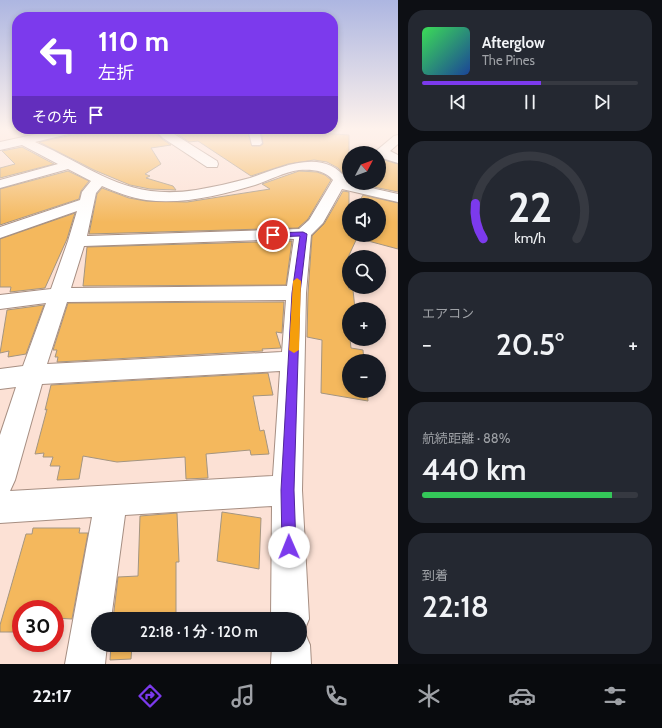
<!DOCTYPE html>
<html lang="ja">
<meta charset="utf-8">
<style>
body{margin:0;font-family:Cabin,"Noto Sans JP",sans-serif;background:#242831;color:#f1f3f6;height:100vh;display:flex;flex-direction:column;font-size:15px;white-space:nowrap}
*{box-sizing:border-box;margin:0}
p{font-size:13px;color:#9ea1a6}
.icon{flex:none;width:22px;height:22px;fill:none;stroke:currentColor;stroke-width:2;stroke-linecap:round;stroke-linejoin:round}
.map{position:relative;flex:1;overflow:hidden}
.details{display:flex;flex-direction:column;gap:10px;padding:10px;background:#0d0f14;width:264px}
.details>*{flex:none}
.banner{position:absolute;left:12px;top:12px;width:326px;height:122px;border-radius:16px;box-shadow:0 2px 6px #0003;background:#7c3aed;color:#fff;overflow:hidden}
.needle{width:26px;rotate:49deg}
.controls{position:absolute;left:342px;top:146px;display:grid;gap:8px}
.controls a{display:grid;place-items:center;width:44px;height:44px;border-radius:50%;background:#171b24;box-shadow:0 2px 6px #0003;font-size:20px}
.speed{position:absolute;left:12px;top:600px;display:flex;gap:8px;font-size:20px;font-weight:700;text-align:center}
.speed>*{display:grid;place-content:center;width:52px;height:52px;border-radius:50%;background:#171b24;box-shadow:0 2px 6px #0003;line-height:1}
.speed .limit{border:6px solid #d22;background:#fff;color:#111}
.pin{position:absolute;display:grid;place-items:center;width:34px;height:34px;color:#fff;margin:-17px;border:2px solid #fff;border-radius:50%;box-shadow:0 1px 4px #0007}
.me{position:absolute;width:44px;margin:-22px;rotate:359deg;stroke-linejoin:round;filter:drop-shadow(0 0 3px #0008)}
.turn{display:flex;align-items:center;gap:14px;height:84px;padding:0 20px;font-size:18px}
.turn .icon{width:52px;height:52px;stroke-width:2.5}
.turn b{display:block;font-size:28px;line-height:34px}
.then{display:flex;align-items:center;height:38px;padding:0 20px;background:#0003;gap:8px;font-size:15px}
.big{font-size:30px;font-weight:600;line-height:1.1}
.details .tile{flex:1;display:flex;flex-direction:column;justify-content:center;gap:6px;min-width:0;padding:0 14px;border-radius:16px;background:#242831}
.details .dial{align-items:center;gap:0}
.dial svg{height:104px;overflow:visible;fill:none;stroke:#363941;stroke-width:7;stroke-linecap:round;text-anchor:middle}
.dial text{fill:#f1f3f6;stroke:none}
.song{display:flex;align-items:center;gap:12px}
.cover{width:48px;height:48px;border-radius:6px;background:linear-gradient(135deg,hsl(130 70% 55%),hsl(220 70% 35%))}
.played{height:4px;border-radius:2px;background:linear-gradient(90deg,#7c3aed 55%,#363941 55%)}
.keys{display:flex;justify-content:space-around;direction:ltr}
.heat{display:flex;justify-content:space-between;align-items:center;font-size:22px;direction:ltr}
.charge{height:6px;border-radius:3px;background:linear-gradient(90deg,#34c759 88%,#363941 0)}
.trip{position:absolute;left:91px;top:612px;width:216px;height:40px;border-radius:20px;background:#171b24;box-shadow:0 2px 6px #0003;font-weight:600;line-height:40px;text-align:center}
.menu{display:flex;height:64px;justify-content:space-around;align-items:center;background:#090b0e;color:#9ea1a6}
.menu .icon{width:28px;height:28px}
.menu .selected{color:#7c3aed}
.menu b{font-size:18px;color:#f1f3f6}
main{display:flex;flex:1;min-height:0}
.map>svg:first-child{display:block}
</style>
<main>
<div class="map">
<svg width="398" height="664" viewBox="0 0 398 664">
<rect width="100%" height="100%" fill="#fce1d5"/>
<!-- building -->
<g fill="#f4b85d" stroke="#a49581">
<polygon points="133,129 153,129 162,139 171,145 151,148 161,164 145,174 150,176 146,178 173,186 176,190 150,189 130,185 94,170 39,142 72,135"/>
<polygon points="170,129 247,129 252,146 260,146 263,144 261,129 349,135 349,181 338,168 327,162 314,160 288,164 251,176 198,141 189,142"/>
<polygon points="22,147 54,164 0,178 0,168 15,164 2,151"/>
<polygon points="384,160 398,164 398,192 369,186 370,183 379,183 379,169"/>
<polygon points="68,171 89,181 81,191 79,199 0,225 0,189"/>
<polygon points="299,171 317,172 325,175 331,180 308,219 298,228 89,234 97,194 102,188 129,198 146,201 187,202 270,189 262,184"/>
<polygon points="343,191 349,192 349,235 379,235 379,205 357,205 363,195 398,203 398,249 357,238 344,266 346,283 349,284 349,289 353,290 355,309 349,309 349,339 350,339 351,348 363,350 364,361 349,361 349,391 367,391 368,401 321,393 322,340 307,337 308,293 312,236 324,224"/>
<polygon points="75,213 67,239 45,288 10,292 11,287 0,287 0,239"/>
<polygon points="292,241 286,285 83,286 87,247"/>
<polygon points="284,302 282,333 276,332 281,348 262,349 263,351 57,362 58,357 55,357 57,350 53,350 68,303"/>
<polygon points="44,305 26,354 8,357 9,351 0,353 7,310"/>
<polygon points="268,373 273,395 253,396 260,431 264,430 269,454 251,455 250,450 206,454 208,478 186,479 185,457 117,462 83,456 79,479 57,480 60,466 50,466 53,457 43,457 44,453 35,454 47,409 45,410 51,385"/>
<polygon points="222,512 261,518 259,569 217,561"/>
<polygon points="177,513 179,562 176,562 176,619 113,619 118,577 138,576 140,516"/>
<polygon points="33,528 80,528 79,533 88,533 72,619 55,618 55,609 21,609 21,632 0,632 0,625 26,534 32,534"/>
<polygon points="111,645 132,645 131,659 110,660"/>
</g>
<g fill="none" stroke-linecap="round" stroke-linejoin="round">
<defs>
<g id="street">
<path d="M60 129H82L81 131 35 142C94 168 126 201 196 190 214 187 232 183 250 178 280 168 324 146 347 180L346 182 349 183 398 194V202L342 189 323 223 311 235 306 293 302 490 309 619 304 631 310 645 311 664H271L272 645H300V619H271L272 506 125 515 111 619H98V645H107L105 664H65L92 517 0 523V435L16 387 0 389V369L23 366 46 303 0 309V295L51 289 68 241 77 211 0 238V227L80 200 82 192 91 181 68 169 0 188V180L58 164 22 145 0 150V142ZM299 170C311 169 325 170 333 180L309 220 299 229 87 236 96 193 102 186C116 192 131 198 146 200 182 205 221 195 255 185 270 180 284 172 299 170ZM294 239 287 286 71 288 84 246ZM286 300 282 352 47 364 67 302ZM280 371 273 476 10 491 15 480 42 384Z"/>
<polygon points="154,129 166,129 217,161 218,164 217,167 207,167 163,138"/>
<polygon points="248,129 259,129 262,143 260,145 252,145"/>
<polygon points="398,135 398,144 390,151 398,155 398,163 385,159 376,151 394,136"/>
</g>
</defs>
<!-- street casing -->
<use href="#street" stroke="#a68e82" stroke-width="2"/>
<!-- street -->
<use href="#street" fill="#fff" fill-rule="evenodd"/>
</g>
<!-- sky -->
<linearGradient id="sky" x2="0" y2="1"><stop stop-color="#adb6e1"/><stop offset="0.58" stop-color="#fef2ec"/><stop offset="1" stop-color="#fef2ec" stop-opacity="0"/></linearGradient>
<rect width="398" height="222" fill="url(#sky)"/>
<!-- route -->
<polygon fill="#7c3aed" stroke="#51269a" points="303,232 307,234 300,293 294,490 296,547 294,552 289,554 284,552 282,547 281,490 292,293 300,236 273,237 270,235 273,233"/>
<!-- slow -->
<polygon fill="#f59e0b" points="297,278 301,281 299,350 294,353 289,350 293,281"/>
</svg>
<div class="controls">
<a><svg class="needle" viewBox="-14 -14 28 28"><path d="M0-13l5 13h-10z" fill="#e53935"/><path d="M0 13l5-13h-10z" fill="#9ea1a6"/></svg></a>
<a><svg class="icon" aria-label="sound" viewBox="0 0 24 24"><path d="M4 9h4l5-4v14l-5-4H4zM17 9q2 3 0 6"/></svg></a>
<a><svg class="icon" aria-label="search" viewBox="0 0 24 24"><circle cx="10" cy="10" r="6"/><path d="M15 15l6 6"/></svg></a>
<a>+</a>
<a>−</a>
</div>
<div class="speed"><div class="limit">30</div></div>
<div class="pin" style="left:273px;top:235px;background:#d93025"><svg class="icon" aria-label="arrive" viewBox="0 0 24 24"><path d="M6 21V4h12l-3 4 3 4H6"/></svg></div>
<svg class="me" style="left:289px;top:547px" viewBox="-20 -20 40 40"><circle r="19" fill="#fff"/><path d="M0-13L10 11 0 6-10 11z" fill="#7c3aed"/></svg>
<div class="trip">22:18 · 1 分 · 120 m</div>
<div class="banner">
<div class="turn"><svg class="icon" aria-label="left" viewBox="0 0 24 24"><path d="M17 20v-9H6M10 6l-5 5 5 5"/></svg><div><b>110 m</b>左折</div></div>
<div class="then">その先<svg class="icon" aria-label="arrive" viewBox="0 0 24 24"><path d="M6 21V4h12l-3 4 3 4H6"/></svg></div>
</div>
</div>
<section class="details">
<div class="tile">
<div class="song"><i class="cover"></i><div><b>Afterglow</b><p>The Pines</p></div></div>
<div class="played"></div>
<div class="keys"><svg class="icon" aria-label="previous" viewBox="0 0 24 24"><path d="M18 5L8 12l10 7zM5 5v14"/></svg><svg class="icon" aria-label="pause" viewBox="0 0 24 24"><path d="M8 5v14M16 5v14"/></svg><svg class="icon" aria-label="next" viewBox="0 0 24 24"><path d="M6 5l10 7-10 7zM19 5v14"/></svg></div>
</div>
<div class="tile dial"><svg viewBox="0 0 100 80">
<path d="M14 69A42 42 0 1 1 86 69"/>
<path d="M14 69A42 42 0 0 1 8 42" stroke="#7c3aed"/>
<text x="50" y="56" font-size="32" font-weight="700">22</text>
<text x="50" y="72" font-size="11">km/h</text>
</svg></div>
<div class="tile"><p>エアコン</p>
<div class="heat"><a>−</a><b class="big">20.5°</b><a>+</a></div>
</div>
<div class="tile"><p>航続距離 · 88%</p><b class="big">440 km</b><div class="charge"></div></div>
<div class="tile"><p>到着</p><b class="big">22:18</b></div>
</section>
</main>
<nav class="menu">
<b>22:17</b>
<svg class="icon selected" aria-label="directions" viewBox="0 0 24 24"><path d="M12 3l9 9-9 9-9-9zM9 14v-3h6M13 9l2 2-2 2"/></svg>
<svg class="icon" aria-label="music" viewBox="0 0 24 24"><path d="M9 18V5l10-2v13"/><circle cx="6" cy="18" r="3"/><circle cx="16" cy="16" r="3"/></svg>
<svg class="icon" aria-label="phone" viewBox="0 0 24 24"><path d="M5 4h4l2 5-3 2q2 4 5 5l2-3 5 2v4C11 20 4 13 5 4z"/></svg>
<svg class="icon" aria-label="climate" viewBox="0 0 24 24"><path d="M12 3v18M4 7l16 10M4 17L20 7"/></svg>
<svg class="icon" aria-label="car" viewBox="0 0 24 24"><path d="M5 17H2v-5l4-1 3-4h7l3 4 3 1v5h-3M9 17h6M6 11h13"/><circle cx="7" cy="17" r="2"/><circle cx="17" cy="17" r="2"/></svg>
<svg class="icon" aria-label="filters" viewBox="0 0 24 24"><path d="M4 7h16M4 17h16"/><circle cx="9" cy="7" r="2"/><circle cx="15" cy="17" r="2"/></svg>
</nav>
